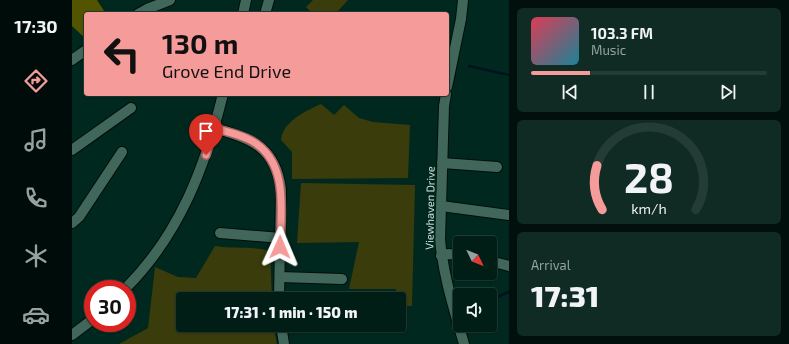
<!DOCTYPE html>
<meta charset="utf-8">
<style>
body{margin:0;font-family:"Exo 2",sans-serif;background:#0f2b23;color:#f1f3f6;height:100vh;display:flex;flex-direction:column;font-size:15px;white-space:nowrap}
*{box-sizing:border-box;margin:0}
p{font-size:13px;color:#96a2a1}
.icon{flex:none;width:22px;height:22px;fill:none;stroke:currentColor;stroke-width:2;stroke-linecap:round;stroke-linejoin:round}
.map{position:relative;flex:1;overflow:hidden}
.drawer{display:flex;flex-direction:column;gap:8px;padding:8px;background:#01100c;width:280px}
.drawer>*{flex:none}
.top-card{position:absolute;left:12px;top:12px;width:365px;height:84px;border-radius:4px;box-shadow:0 1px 3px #0004,0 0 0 1px #233c35;background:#f59b99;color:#111;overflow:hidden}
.needle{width:26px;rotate:133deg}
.fabs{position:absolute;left:381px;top:236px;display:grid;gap:8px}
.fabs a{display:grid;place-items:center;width:44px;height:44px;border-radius:4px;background:#011e16;box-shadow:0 1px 3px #0004,0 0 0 1px #233c35;font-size:20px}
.speed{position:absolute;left:12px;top:280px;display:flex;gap:8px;font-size:20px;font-weight:700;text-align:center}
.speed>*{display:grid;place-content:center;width:52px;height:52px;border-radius:50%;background:#011e16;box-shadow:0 1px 3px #0004,0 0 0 1px #233c35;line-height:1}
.speed .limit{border:6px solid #d22;background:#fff;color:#111}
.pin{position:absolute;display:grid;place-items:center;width:34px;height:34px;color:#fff;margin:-41px -17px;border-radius:50% 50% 50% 0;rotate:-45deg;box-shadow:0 0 4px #0007}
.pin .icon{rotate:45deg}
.me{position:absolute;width:44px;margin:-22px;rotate:1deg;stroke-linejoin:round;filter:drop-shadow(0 0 3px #0008)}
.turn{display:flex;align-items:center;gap:14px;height:84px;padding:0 12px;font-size:18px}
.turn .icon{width:52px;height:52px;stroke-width:2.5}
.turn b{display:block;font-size:28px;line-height:34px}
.big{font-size:30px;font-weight:800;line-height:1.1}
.drawer .card{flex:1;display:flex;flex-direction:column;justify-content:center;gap:6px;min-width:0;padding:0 14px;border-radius:6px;background:#0f2b23}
.drawer .dial{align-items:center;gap:0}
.dial svg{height:104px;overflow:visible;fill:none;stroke:#233c35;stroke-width:7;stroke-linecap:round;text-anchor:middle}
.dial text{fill:#f1f3f6;stroke:none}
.song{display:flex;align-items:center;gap:12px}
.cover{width:48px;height:48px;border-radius:6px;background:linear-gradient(135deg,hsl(350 70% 55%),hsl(190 70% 35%))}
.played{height:4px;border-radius:2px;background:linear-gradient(90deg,#f59b99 25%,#233c35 25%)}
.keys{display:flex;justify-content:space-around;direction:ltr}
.trip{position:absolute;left:104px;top:292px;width:230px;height:40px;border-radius:4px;background:#011e16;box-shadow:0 1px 3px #0004,0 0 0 1px #233c35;font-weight:800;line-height:40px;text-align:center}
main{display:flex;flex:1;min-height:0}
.dock{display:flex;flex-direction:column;width:72px;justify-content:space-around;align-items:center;background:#000c09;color:#96a2a1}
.dock .icon{width:28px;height:28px}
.dock .on{color:#f59b99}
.dock b{font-size:18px;color:#f1f3f6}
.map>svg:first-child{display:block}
</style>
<main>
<nav class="dock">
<b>17:30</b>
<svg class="icon on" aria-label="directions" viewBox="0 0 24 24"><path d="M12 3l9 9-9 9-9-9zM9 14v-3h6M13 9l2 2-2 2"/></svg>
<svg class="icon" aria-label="music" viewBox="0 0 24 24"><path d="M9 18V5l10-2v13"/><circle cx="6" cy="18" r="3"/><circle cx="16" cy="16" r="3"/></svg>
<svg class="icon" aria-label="phone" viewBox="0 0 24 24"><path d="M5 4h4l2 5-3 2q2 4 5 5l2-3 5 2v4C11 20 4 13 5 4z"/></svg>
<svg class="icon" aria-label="climate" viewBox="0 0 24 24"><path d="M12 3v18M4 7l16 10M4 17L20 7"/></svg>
<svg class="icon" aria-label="car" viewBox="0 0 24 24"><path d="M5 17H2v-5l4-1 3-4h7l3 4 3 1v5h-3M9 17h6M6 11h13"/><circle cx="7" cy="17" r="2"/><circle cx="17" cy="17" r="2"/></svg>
</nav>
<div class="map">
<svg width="437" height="344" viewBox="0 0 437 344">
<rect width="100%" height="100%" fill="#01281e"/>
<!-- green -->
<g fill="#3a3c0b">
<polygon points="241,0 276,0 263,14 241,14 234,7"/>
<path d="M249 104 262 115 272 105 287 118 301 122 338 125 336 178 220 179V152L209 140C211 121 234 111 249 104Z"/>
<polygon points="229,183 343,185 340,306 327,306 327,299 324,299 324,289 277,289 287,242 225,243"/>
<path d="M143 246C162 249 180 246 198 251L200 299H111V325H201L205 344H47L76 328 83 267 106 277 124 278Z"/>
</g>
<!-- forest -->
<polygon fill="#525400" points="0,0 25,0 34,14 14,14 14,39 0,26"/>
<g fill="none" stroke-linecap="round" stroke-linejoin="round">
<!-- stream -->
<g stroke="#00121e" stroke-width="2.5">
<polyline points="397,66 437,75"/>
<polyline points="418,300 437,292"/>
</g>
<defs>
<g id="minor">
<polyline points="66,14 75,9 98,0"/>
<polyline points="171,14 174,0"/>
<polyline points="193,14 197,0"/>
<polyline points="0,60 14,50"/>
<polyline points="375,87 389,19 391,0"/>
<path d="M374 94 372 106 368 239C371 275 382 309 392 344"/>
<path d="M142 128C179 138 204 148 209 189L207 299"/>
<polyline points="0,150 59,108"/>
<polyline points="370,163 425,167"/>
<polyline points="369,206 437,215"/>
<polyline points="0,223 7,217 50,152"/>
<polyline points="148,233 209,238"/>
<polyline points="369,256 376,254 388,255"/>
<polyline points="418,261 437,266"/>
<polyline points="208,277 270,279"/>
<path d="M53 289C108 234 133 167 151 94"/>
<polyline points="209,325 212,344"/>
<polyline points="0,335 21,319"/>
</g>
</defs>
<!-- minor casing -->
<use href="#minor" stroke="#000f09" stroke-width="12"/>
<!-- minor -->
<use href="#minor" stroke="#41665a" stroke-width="10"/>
</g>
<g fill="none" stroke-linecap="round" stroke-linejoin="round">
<defs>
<path id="route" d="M134 155 142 128C155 132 168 134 180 141 217 162 209 211 208 247"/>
</defs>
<!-- route casing -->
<use href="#route" stroke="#9f6563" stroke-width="10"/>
<!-- route -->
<use href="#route" stroke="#f59b99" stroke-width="7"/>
</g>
<g text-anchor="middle" stroke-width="4" stroke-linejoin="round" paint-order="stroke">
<!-- street labels -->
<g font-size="11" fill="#cde1da" stroke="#01281e">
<text transform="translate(358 208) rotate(-89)" y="4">Viewhaven Drive</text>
</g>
</g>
</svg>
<div class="fabs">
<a><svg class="needle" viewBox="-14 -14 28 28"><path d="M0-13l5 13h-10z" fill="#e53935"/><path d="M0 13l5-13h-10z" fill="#96a2a1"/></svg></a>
<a><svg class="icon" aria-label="sound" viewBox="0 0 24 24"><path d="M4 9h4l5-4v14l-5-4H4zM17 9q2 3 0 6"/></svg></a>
</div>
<div class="speed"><div class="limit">30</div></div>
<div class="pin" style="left:134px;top:155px;background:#d93025"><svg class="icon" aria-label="arrive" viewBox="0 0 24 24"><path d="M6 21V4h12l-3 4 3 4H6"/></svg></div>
<svg class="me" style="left:208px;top:247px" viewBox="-20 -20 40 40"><path d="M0-17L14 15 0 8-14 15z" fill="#f59b99" stroke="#fff" stroke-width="4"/></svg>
<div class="trip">17:31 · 1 min · 150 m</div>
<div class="top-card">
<div class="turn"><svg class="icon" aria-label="left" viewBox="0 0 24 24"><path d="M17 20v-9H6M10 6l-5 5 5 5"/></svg><div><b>130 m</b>Grove End Drive</div></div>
</div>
</div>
<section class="drawer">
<div class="card">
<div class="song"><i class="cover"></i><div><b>103.3 FM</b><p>Music</p></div></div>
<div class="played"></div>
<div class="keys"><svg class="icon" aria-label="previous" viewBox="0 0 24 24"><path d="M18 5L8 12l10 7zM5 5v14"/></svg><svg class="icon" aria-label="pause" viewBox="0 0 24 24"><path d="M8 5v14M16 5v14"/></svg><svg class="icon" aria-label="next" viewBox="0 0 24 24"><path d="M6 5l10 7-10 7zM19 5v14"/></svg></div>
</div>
<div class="card dial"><svg viewBox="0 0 100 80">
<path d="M14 69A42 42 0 1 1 86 69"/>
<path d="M14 69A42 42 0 0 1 10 35" stroke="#f59b99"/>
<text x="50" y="56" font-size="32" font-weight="700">28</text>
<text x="50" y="72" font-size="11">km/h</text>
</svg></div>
<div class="card"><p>Arrival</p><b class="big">17:31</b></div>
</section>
</main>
